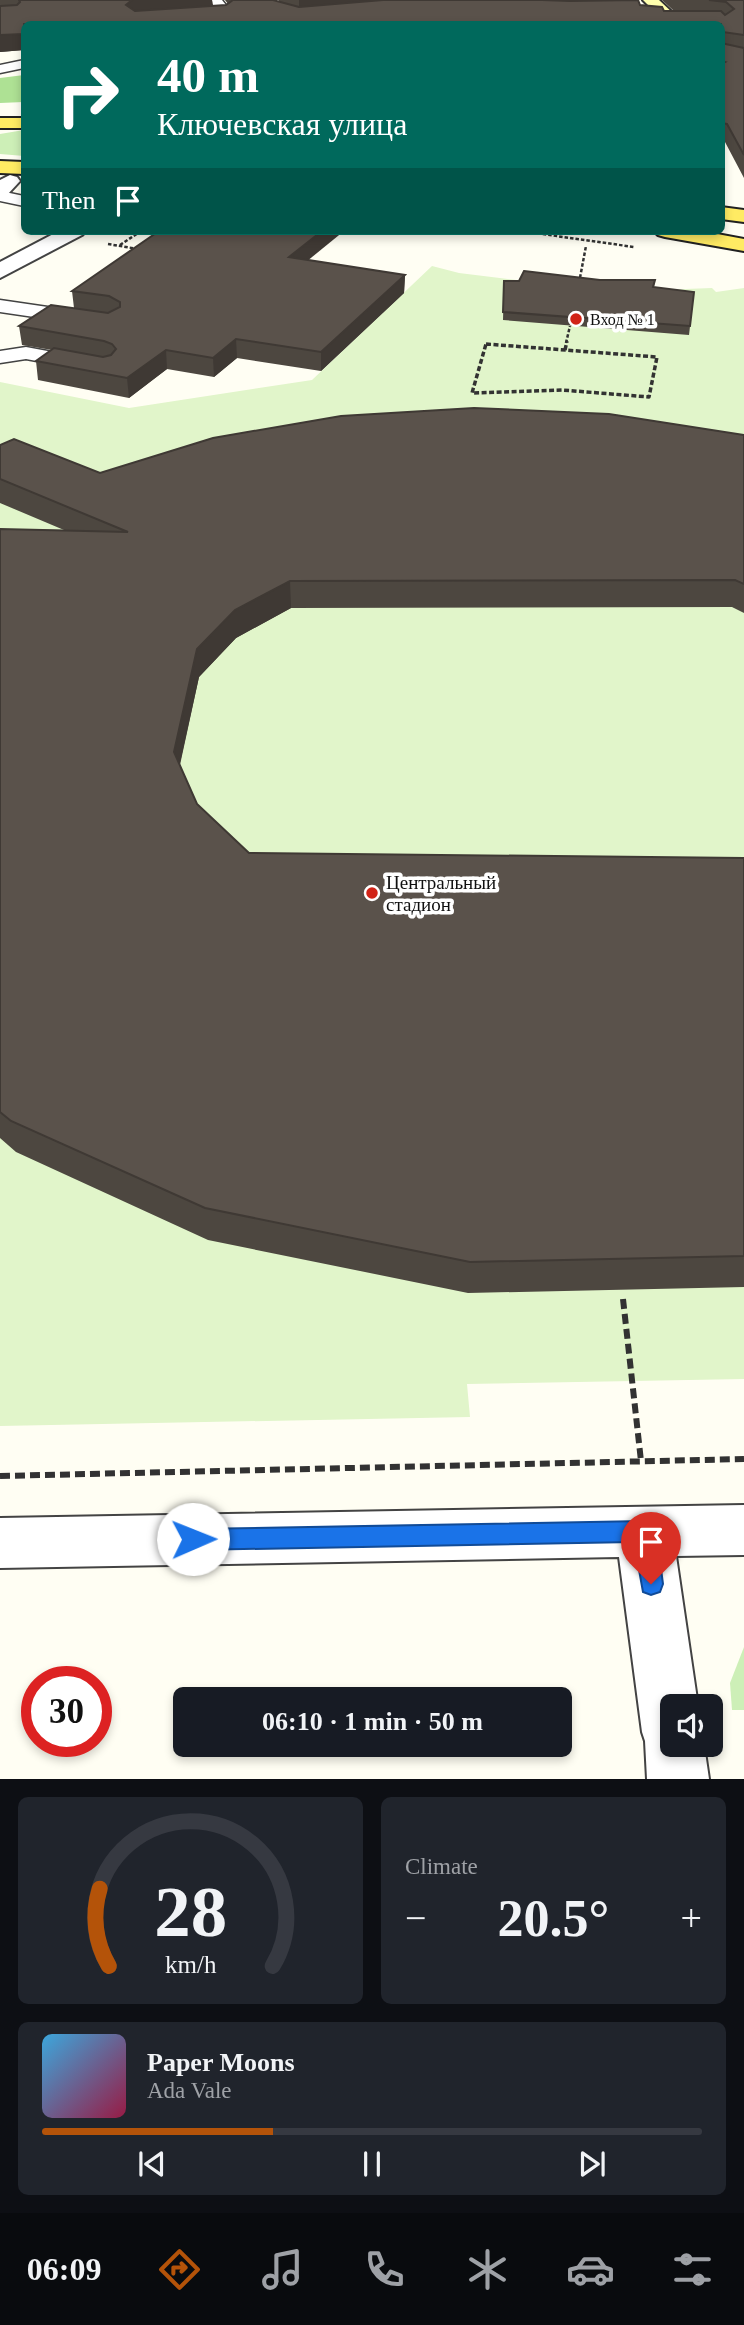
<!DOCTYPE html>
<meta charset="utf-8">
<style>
body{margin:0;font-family:"Times New Roman",serif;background:#20242c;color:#f1f3f6;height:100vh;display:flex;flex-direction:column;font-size:26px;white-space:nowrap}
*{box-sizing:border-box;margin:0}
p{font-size:23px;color:#9ea1a6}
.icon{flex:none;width:38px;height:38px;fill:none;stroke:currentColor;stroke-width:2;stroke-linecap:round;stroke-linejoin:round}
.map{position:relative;height:1779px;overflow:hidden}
.side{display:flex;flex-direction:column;gap:18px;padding:18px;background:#0d0f14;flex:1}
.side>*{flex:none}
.guide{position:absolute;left:21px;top:21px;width:704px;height:214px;border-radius:10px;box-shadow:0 4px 10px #0003;background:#00695c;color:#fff;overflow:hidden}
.buttons{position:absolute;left:660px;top:1694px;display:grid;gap:14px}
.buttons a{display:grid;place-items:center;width:63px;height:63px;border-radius:10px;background:#171b24;box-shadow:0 4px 10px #0003;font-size:35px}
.speed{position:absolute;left:21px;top:1666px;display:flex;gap:14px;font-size:35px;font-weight:700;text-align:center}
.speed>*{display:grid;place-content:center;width:91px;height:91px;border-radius:50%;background:#171b24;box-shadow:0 4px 10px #0003;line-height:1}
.speed .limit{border:10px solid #d22;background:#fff;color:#111}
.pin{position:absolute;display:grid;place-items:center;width:60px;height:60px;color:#fff;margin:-72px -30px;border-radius:50% 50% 50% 0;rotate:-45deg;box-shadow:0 0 7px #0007}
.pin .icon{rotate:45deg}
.me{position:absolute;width:77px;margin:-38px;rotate:89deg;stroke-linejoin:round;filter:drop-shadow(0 0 5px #0008)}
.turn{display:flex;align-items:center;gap:24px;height:147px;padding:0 21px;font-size:32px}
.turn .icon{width:91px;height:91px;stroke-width:2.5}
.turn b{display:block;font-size:49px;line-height:60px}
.then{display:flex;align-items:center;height:66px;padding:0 21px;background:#0003;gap:14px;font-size:26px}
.big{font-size:52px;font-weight:700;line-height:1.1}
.side .widget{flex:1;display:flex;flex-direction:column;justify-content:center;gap:10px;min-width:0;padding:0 24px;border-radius:10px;background:#20242c}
.side .dial{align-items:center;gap:0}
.dial svg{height:182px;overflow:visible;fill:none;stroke:#363941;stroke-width:7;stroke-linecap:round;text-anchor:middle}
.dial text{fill:#f1f3f6;stroke:none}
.song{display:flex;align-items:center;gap:21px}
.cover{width:84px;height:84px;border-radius:10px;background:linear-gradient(135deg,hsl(200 70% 55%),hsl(340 70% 35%))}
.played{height:7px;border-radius:4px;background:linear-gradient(90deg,#b45309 35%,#363941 35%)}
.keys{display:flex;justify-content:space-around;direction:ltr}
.heat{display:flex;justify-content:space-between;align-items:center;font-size:38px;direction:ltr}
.side .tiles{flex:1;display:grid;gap:18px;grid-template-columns:1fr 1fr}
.widget:last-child{grid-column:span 2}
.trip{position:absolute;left:173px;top:1687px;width:399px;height:70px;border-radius:10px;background:#171b24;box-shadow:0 4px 10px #0003;font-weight:700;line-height:70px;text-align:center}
.tab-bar{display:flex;height:112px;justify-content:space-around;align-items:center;background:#090b0e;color:#9ea1a6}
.tab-bar .icon{width:49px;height:49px}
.tab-bar .on{color:#b45309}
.tab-bar b{font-size:32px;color:#f1f3f6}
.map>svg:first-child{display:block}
</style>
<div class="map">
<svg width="744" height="1779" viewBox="0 0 744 1779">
<rect width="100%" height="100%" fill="#fffef3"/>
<!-- green -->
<g fill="#cdefb7">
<polygon points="24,130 24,156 0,154 0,134"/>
<polygon points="744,1647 744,1710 732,1710 730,1683"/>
</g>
<!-- forest -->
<polygon fill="#aee194" points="24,75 24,102 0,103 0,78"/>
<!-- pitch -->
<polygon fill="#e1f5ca" points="432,266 459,273 516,280 659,290 712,288 716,292 744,288 744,1379 467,1384 470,1417 0,1426 0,382 129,408 312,380"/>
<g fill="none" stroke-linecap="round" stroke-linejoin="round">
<defs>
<g id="lane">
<polygon points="209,0 222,0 233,14 227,18 193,19 193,13 218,11"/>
<polygon points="24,60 24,68 0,73 0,65"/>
<polygon points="0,191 24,196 24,206 0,201"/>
<polygon points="0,300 82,312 92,318 82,324 0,312"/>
<polygon points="26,347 85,358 92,360 95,364 92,368 85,370 26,359 0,363 0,351"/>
</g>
<g id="street">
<polygon points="10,175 17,177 20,181 7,195 0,197 0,180"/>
<polygon points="59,231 86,231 82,235 0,278 0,262"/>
<polygon points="744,1505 744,1555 676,1556 698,1706 672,1706 672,1745 704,1745 709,1779 647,1779 645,1741 642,1732 619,1557 0,1568 0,1518"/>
</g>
<polygon id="secondary" points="643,0 659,0 676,16 677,24 663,24 663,20"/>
<g id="primary">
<rect x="0" y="118" width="24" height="10"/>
<polygon points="0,161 24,162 24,174 0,173"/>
<polygon points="721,207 744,210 744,222 721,219"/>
<polygon points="654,231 701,231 744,239 744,251 665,237 658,235"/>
</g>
</defs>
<!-- lane casing -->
<use href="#lane" stroke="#434343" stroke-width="3"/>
<!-- street casing -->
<use href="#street" stroke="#434343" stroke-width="4"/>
<!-- secondary casing -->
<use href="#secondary" stroke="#323232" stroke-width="4"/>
<!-- primary casing -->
<use href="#primary" stroke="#212121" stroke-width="4"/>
<!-- path-far2 -->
<g stroke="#323232" stroke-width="2.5" stroke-dasharray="3.5 2" stroke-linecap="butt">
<polyline points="521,231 634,247"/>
<polyline points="108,244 138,249"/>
<polyline points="120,245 141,231"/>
<polyline points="579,283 586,246"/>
<polyline points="566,343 570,326"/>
</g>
<!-- path-far1 -->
<g stroke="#323232" stroke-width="3.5" stroke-dasharray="5 2.5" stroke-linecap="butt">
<polygon points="486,344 657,357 649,397 562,390 472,393"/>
<polyline points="565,350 567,341"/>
</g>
<!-- path -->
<g stroke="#323232" stroke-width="6" stroke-dasharray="10 5" stroke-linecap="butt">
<polyline points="623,1299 641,1461"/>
<polyline points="0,1476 744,1459"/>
</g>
<!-- lane -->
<use href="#lane" fill="#fff" fill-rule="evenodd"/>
<!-- street -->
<use href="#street" fill="#fff" fill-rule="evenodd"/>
<!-- secondary -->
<use href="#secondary" fill="#ffffae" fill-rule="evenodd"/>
<!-- primary -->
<use href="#primary" fill="#ffeb63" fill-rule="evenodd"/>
</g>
<!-- wall -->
<g fill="#4d4740">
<polygon points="0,0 212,0 213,6 226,5 228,4 225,0 273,0 281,3 278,0 638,0 640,5 664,11 674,11 662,0 744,0 744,178 725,142 721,142 721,24 24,24 24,50 0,52"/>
<polygon points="308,260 405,275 404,293 321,371 237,358 214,377 167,369 129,398 38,380 36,361 52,350 22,345 19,326 74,308 72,291"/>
<polygon points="655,280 654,287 694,292 689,335 503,320 504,281"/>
<polygon points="744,435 744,613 732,607 291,608 236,638 199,677 180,765 197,804 249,853 744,858 744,1287 468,1293 208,1240 16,1152 0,1138 0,529 64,530 0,503 0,445 100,473"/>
</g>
<!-- shaded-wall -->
<g fill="#3f3934">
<polygon points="132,0 212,0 213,9 136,13 126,5"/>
<polygon points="299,0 405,0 299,9"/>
<polygon points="24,34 24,50 0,52 0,35"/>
<polygon points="322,231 344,231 290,275 289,257"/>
<polygon points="405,275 404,293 321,371 321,352"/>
<polygon points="236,339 237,358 214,377 213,358"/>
<polygon points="166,350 167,369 129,398 127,378"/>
<polygon points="290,581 291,608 236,638 199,677 176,781 174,752 197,649 235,610"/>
</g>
<!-- building -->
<g fill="#5a524b" stroke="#3f3934" stroke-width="2">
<polygon points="19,0 132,0 126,5 135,11 226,5 233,0 273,0 299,7 383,0 542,0 570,1 638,0 640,5 662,7 664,11 721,11 725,15 734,9 726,2 709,0 744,0 744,35 723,32 721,34 721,24 24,24 24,34 0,35 0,6 17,5 20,2"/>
<polygon points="721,43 744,48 744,155 727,124 721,123 721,64 725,62 721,61"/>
<polygon points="159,231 322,231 289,257 405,275 321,352 236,339 213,358 166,350 127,378 36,361 54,348 103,357 111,355 116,349 112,344 104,341 19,326 51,305 108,313 120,307 120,302 109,296 72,291"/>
<polygon points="524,271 600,280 655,280 653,287 694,292 690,326 503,312 504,281 519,281"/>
<polygon points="474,408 609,414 744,435 744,584 735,580 290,581 235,610 197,649 174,752 197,804 249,853 744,858 744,1256 470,1262 205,1208 11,1121 0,1112 0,529 128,532 0,479 0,445 14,439 100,473 213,438 341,416"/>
</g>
<!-- route -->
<polygon fill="#1a73e8" stroke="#114b97" stroke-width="2" points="644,1521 652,1524 656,1531 663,1584 660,1592 651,1595 643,1592 634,1542 193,1550 185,1547 181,1539 185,1532 193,1529"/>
<!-- markers -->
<g fill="#d12317" stroke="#fff" stroke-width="2.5">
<circle cx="576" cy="319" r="7"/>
<circle cx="372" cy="893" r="7"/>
</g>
<g text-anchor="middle" stroke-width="7" stroke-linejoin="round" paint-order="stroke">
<!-- far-poi labels -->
<g font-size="16" fill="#101010" stroke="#fff" text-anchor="start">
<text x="590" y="325">Вход № 1</text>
</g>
<!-- poi labels -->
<g font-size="19" fill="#101010" stroke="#fff" text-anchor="start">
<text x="386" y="889">Центральный<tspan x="386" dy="22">стадион</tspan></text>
</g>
</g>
</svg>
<div class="buttons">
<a><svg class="icon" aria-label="sound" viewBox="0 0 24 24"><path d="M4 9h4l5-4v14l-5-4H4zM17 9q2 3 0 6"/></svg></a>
</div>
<div class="speed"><div class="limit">30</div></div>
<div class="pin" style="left:651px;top:1584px;background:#d93025"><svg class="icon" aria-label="arrive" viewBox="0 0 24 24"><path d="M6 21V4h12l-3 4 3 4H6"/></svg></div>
<svg class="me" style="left:193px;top:1539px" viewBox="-20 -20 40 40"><circle r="19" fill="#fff"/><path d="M0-13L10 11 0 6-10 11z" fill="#1a73e8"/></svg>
<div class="trip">06:10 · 1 min · 50 m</div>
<div class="guide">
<div class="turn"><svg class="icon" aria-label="right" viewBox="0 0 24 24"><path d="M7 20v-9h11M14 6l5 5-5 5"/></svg><div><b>40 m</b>Ключевская улица</div></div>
<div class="then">Then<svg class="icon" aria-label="arrive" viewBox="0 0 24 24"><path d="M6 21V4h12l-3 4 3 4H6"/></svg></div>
</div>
</div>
<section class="side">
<div class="tiles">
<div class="widget dial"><svg viewBox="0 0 100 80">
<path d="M14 69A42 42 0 1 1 86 69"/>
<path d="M14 69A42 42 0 0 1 10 35" stroke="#b45309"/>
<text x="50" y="56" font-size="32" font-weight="700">28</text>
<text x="50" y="72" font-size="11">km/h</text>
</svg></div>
<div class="widget"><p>Climate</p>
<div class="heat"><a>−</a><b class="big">20.5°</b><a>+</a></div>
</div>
<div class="widget">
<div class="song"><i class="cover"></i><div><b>Paper Moons</b><p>Ada Vale</p></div></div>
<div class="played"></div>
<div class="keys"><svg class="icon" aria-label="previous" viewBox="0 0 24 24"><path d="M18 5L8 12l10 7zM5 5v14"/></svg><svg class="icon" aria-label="pause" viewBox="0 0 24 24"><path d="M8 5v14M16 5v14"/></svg><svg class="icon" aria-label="next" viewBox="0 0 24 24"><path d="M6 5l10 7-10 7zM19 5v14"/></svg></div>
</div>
</div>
</section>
<nav class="tab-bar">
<b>06:09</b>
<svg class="icon on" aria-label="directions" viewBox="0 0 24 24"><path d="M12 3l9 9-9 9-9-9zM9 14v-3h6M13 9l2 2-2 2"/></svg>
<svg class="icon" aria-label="music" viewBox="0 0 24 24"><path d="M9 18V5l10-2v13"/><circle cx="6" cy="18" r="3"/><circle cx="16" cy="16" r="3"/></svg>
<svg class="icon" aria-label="phone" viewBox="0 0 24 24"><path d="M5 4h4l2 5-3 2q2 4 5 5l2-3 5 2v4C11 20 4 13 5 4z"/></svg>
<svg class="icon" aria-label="climate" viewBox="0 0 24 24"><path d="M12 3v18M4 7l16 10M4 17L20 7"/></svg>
<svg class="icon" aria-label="car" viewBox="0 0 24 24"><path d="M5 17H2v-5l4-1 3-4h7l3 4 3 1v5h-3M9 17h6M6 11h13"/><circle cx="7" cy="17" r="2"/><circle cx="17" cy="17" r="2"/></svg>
<svg class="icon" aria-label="filters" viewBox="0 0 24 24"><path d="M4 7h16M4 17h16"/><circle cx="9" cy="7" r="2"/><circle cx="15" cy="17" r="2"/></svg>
</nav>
